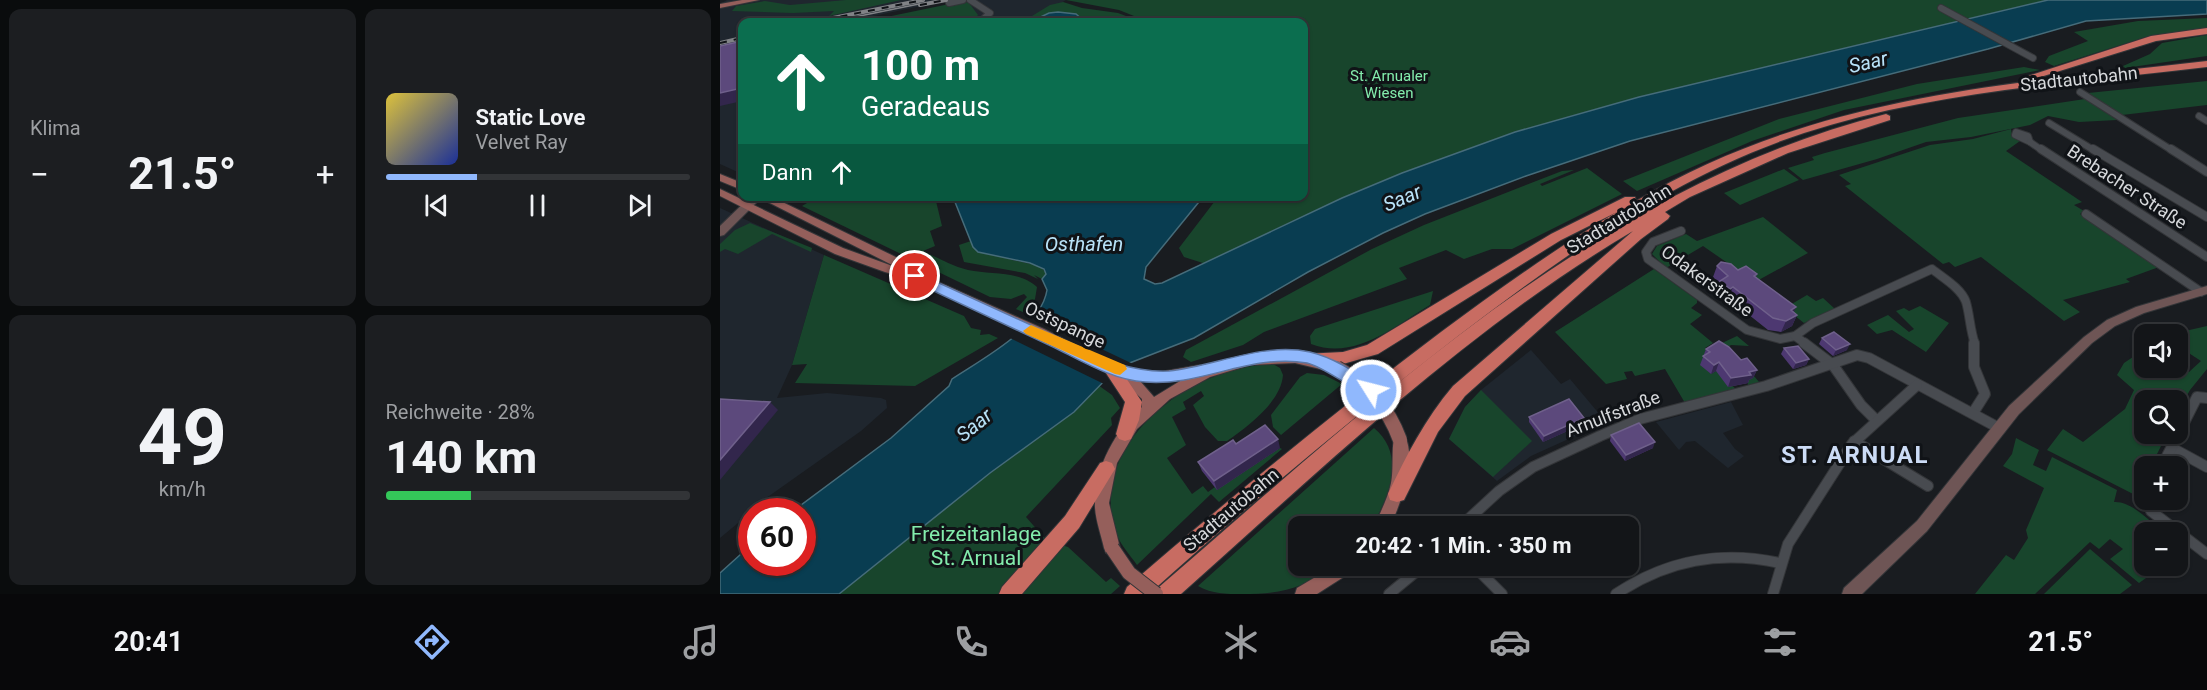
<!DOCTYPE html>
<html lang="de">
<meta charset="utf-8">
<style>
body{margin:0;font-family:Roboto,sans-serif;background:#1c1e21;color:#f1f3f6;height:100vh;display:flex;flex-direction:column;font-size:22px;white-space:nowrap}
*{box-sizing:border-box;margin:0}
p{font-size:20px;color:#9d9fa2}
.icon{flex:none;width:33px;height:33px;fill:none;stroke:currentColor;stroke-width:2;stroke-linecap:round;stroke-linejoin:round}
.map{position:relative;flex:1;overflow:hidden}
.panel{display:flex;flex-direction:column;gap:9px;padding:9px;background:#0a0c0d;width:720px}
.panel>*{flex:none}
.guide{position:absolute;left:18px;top:18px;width:570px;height:183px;border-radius:12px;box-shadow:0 2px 4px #0004,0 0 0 2px #323437;background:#0b6e4f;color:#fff;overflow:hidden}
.controls{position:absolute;left:1414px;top:324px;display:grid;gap:12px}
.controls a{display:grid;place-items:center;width:54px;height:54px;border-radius:12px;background:#131518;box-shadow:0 2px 4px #0004,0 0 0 2px #323437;font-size:30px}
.speed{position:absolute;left:18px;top:498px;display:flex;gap:12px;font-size:30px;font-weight:700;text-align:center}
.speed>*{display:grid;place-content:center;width:78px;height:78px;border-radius:50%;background:#131518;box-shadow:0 2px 4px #0004,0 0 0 2px #323437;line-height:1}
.speed .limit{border:9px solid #d22;background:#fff;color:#111}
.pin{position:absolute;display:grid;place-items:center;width:51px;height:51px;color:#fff;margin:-26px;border:3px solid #fff;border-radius:50%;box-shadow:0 2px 6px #0007}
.me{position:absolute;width:66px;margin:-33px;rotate:306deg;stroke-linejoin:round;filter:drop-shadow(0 0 4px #0008)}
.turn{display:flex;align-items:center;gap:21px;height:126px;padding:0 24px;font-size:27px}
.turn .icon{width:78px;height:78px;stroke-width:2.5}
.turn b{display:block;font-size:42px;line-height:51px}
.then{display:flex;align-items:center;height:57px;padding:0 24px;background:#0003;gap:12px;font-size:22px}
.big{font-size:45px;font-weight:700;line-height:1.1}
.panel .widget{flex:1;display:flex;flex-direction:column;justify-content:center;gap:9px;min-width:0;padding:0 21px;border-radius:12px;background:#1c1e21}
.panel .dial{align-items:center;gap:0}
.dial b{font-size:78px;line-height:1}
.song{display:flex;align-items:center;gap:18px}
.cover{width:72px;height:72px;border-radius:9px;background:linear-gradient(135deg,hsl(50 70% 55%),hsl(230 70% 35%))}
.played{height:6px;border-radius:3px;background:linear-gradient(90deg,#90b8fd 30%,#323437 30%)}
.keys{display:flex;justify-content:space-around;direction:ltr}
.heat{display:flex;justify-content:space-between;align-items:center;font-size:33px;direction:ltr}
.charge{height:9px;border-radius:4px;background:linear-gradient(90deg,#34c759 28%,#323437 0)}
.panel .tiles{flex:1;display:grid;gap:9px;grid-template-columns:repeat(2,1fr)}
.trip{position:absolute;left:568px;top:516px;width:351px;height:60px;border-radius:12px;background:#131518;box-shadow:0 2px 4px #0004,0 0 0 2px #323437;font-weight:700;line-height:60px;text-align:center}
.dock{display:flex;height:96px;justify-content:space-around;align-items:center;background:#08080a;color:#9d9fa2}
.dock .icon{width:42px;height:42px}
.dock .on{color:#90b8fd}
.dock b{font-size:27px;color:#f1f3f6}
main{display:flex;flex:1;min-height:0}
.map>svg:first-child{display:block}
</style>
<main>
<section class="panel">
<div class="tiles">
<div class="widget"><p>Klima</p>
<div class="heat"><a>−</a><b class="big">21.5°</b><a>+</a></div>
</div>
<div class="widget">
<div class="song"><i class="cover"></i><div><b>Static Love</b><p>Velvet Ray</p></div></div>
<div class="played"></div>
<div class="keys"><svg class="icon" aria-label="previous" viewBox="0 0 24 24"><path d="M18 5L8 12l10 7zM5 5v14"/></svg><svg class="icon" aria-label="pause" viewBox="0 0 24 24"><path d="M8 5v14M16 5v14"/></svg><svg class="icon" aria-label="next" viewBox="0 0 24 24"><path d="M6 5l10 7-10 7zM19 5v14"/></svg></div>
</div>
<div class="widget dial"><b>49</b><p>km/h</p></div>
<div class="widget"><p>Reichweite · 28%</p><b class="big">140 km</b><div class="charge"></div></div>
</div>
</section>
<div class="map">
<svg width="1487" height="594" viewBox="0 0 1487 594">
<rect width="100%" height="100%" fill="#191c20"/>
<!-- built -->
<g fill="#1f262e">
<polygon points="7,0 230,0 125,22 22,22 22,47 0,52 0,4"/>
<polygon points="248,0 346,0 310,22 232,22 244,1"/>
<polygon points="22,48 22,174 0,164 0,54"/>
<polygon points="0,208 104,255 72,365 57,398 107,393 161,398 166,400 167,408 141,431 32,508 30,513 0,538"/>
<polygon points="811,350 841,384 850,379 886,422 811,456 777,481 729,439 745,407 761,390"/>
<polygon points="1011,402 1023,425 1003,433 1015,449 1024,456 1008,468 975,441 966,442 959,450 936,422"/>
</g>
<!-- green -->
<g fill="#18452c">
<polygon points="126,0 181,0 109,16 114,11 73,13 12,11 16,6 45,1 70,5"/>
<polygon points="346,0 1328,0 919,97 795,132 682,173 622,198 486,264 464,257 459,248 498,197 584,196 584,22 429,22 399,10"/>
<polygon points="244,1 249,3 258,15 252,22 154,22 152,20"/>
<polygon points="343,2 362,8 398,13 422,22 364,22 330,13 313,20 316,18 312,16 330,5"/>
<polygon points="1487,18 1487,29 1426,37 1334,66 1325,62 1329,56 1368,41 1354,32 1418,21"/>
<polygon points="1487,35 1487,56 1405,68 1403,66 1430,54 1442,43"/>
<polygon points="1304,67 1320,70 1124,110 1032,141 917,191 903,181 1059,119 1197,84"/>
<polygon points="1487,81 1487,105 1402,115 1368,93"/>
<polygon points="1365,99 1397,120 1359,122 1328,116 1310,125 1251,137 1206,142 1157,159 1083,180 1068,168 1094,160 1092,157 1105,153 1238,118"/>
<polygon points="1291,129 1292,135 1300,141 1286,151 1362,202 1354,205 1364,211 1360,214 1439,267 1406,279 1410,282 1343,300 1360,312 1344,321 1261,257 1235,267 1229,262 1223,264 1125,186 1131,184 1119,175 1210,145 1253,139"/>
<polygon points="867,168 902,194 792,249 772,249 744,259 726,250 679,268 687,279 544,332 523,345 471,362 463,357 466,350 652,249 704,225 842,171 854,170 820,184 822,186"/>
<polygon points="1064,169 1079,180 1020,205 1004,193"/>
<path d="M97 197H215L222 226 210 231 215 246 203 251C218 258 232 266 248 270 270 275 299 270 317 287L315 299 305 313 296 309 307 297 304 294 291 299 270 297 82 206Z"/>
<polygon points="1043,217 1088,253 1035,282 983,246 946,268 932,254 937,246 966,234 977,241"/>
<polygon points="30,223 92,248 91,252 52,234 18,254 5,249 0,252 0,244 15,230"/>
<polygon points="251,241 253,247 292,260 320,266 326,273 322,279 314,275 318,279 305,273 244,262 239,245"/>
<polygon points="104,255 244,316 251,328 261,330 260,335 269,334 278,338 195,386 75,383 87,364 72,365"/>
<polygon points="934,269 977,300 977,303 971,308 982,315 970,324 993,343 985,348 987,350 1017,336 1029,346 1011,345 981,365 991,374 996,371 1016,389 1028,385 1024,364 1039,382 965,403 945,369 915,376 912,371 904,372 907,379 886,384 835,332"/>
<path d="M713 291 710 305C675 326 635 361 591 344L590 336 595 329Z"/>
<polygon points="1087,295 1096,301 1103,298 1115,309 1084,323 1065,308"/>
<polygon points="1200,306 1229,323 1206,352 1172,330 1157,334 1147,325 1168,315 1189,332 1194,329 1176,311 1184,308 1189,311"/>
<polygon points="1487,326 1487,369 1470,390 1458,411 1458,400 1425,400 1425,434 1447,434 1431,466 1425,466 1425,478 1417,496 1327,450 1343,429 1363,442 1405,409 1414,390 1397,375 1404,363 1425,349 1425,368 1458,368 1458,365 1469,372 1481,361 1458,346 1458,334 1452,334"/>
<path d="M553 364 560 368 563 375C561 402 528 426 507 441H498L485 427 473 405 484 396 481 391 463 402 466 409 452 417 466 445 447 458 472 494 483 486 488 492 495 487 498 489 560 448 562 449 499 502 491 494 417 565C409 554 399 543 395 530 368 441 474 365 553 364Z"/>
<polygon points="587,373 604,375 622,384 561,435 553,427 551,415 580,377"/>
<polygon points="378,385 392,395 400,408 391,418 392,425 306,517 327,541 280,594 119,594 270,473 354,412"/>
<polygon points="761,390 812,441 773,477 729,439 745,407"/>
<path d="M654 428C686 455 670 495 652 526H579V566H614C582 589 562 594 522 594 505 594 493 594 478 586Z"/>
<path d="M1296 438 1319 450 1313 465 1326 471 1332 457 1397 490 1394 502C1412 501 1430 522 1444 532H1425V566H1443L1419 583 1390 559 1403 549 1390 539 1379 549 1370 542 1315 594H1255L1286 555 1294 560 1308 538 1306 530 1324 488 1283 466 1292 454Z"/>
<polygon points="341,545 348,547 386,582 391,578 400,586 391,594 298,594"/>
<polygon points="1370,549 1412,585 1400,594 1324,594"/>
</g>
<!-- water -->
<g fill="#093d51" stroke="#466c7a" stroke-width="1.5">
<path d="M1328 0H1487V14L1366 21 1268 49 910 141 806 176 705 214 663 233 588 272 474 338 407 364 391 374 354 412 270 473 119 594H0V573L31 545 32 562H82V512L73 511 171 438 229 386 232 379C262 359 321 328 327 290L322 279 326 274 324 269 310 263 258 252 253 247 233 197H483L426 267 424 279 435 284 442 283 622 198 682 173 795 132 919 97Z"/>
<polygon points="338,12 356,14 364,21 310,22 329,13"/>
</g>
<!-- pier -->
<polygon fill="#191c20" points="310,315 411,363 414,364 384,384 288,337"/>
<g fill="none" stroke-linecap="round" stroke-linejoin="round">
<defs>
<g id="street-far2">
<polyline points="250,0 270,13 260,22"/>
<polyline points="229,3 243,0"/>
<polyline points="1221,8 1313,58"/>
<polyline points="1360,92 1453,151"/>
<polyline points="1479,116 1487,121"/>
<polyline points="1329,123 1375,151"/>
<polygon points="1296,132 1308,136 1310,142 1295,135"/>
<polyline points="1310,142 1323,151"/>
</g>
<g id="street-far1">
<polyline points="1321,149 1487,257"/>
<polyline points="1373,149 1487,217"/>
<polyline points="1451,149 1487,172"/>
<polyline points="1366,214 1481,292"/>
<path d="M961 231 933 242 926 252 928 259 1027 330 1060 339 1075 336 1093 323 1212 269C1223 278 1241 288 1246 302 1250 316 1250 330 1255 344"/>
<polyline points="1075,336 1086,344"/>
</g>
<g id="street">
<polyline points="1084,343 1113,365 1141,405 1156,420"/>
<polyline points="1253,413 1265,394 1254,367 1254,343"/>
<polyline points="1134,441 1208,486"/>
<polyline points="1452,448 1487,467"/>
<polyline points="1442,466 1477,397 1487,398"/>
<polyline points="1426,500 1431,511 1487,554"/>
<polyline points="741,526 779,491 813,467 880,436 920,419 1046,386 1137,355 1149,358 1279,428"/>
<polyline points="754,566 782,594"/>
<polyline points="669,594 703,566"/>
<path d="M896 594C947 560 1000 550 1060 563"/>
<polyline points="1053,594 1068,544 1132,444 1197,385"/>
</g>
<g id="secondary">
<polygon points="31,196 43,196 4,235 0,236 0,226"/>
<polygon points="1487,286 1487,294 1424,313 1395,326 1372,343 1299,414 1207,531 1142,594 1122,594 1124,588 1197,521 1289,406 1364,337 1387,320 1416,307"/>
</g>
<g id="primary">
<polygon points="22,0 39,0 0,8 0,4"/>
<polygon points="0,174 22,183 22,190 0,181"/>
<path d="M0 189 123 248 178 268 36 196H50L186 262 198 273 324 329 394 365 423 372H440L480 365 485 368 530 355 575 353 617 363 622 364 624 368 622 372 617 373 575 363 530 365 490 377 450 399 417 429 397 463 389 503 400 548 398 553 392 555 386 553 384 548C381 534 374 516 375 502 376 465 395 431 422 407V399L410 388 385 372 316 336 193 280 165 272 115 254 0 196ZM465 378 434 397 420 381 440 382Z"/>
<path d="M680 434 685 436C697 461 681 503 670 526H655C660 512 668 498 671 483 674 470 671 444 675 436Z"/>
<polygon points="614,566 635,566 633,571 597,594 575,594 577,588"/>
</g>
<g id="highway">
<polygon points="1487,28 1487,34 1436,41 1314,79 1305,77 1431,36"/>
<path d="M1487 61V67C1352 83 1214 91 1084 133 956 175 844 255 738 336 632 418 529 504 429 594H404L407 587C509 499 613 413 721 332 778 290 836 248 897 212L841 240 658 354 623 364 584 362 582 358 584 354 623 352 647 345 831 234 905 197H915L916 201C1096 95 1286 84 1487 61Z"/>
<path d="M1166 114 1170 116V120L1068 153 970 197 945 212 950 216 948 219 921 239 745 396 718 432 684 500 677 502 670 500 668 494C686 456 705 419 733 386L913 231C747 329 605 466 461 594H436L439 587C657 399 879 187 1166 114Z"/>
<polygon points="390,361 396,363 422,402 419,420 411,439 405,441 399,439 396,434 405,402 382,367 384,363"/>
<polygon points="386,461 392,463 395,469 359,528 302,594 279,594 282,587 345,516 380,463"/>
</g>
</defs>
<!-- street-far2 casing -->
<use href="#street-far2" stroke="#333538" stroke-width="8"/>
<!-- street-far1 casing -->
<use href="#street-far1" stroke="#333538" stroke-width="10"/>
<!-- street casing -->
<use href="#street" stroke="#333538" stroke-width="12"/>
<!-- secondary casing -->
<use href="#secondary" stroke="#333538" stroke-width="2"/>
<!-- primary casing -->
<use href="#primary" stroke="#333538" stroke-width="2"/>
<!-- highway casing -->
<use href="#highway" stroke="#333538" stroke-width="2"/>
<!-- street-far2 -->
<use href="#street-far2" stroke="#484b50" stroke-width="6"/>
<!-- street-far1 -->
<use href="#street-far1" stroke="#484b50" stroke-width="8"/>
<!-- street -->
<use href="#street" stroke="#484b50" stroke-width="10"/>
<!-- secondary -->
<use href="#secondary" fill="#6e5555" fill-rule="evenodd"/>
<!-- primary -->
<use href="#primary" fill="#955f5b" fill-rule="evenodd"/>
<!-- highway -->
<use href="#highway" fill="#c86c62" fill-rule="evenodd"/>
<!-- tram -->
<polyline stroke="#808286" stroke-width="1.5" points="110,22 199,4"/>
<defs>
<g id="rail">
<polyline points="200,5 226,0"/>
<polyline points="93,22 203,0"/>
<polyline points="0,43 22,38"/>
</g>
</defs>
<!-- rail casing -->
<use href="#rail" stroke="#808286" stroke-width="4"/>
<!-- rail -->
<use href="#rail" stroke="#101317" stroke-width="2" stroke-dasharray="7" stroke-linecap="butt"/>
<defs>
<g id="primary-bridge">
<path d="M617 368C648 384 668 407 680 440"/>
<polyline points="392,548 409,573 436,594"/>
</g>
</defs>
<!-- primary-bridge casing -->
<use href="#primary-bridge" stroke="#333538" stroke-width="16" stroke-linecap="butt"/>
<!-- primary-bridge -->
<use href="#primary-bridge" stroke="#955f5b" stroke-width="14"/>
</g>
<!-- wall -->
<g fill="#4d3871">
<polygon points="997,266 1037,274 1036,277 1077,315 1072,326 1061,332 1048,330 1009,299 1006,301 997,293 1000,284 993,277"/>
<polygon points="1102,338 1127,350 1113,356 1099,344"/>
<polygon points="1064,348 1089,359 1086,365 1073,369 1061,354"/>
<polygon points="986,349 1021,360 1037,370 1033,378 1029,380 1028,383 1008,387 996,371 991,374 980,365"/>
<polygon points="809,417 864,418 863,424 823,442 809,422"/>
<polygon points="891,435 933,448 905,461 890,441"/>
<polygon points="560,448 497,490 482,471 478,462"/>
</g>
<!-- shaded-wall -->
<g fill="#32264c">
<polygon points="22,88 22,101 0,106 0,93"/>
<polygon points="1013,287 1009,299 1006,301 1010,289"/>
<polygon points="1076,307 1072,317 1077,315 1072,326 1061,332 1071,310"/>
<polygon points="1130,344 1127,350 1113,356 1116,350"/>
<polygon points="1089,359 1086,365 1073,369 1076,363"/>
<polygon points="999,362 996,371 991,374 994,365"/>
<polygon points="1037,370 1033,378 1029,380 1028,383 1008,387 1011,378"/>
<polygon points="50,402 58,410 0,480 0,460"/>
<polygon points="864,418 863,424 823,442 824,436"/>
<polygon points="558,439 560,448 497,490 494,481"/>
<polygon points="935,442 933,448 905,461 906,455"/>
</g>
<!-- building -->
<g fill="#5c497c" stroke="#6f608b" stroke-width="1.5">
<polygon points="22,41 22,88 0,93 0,46"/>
<polygon points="1001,262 1011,264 1018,270 1026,266 1037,274 1034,276 1076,307 1071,310 1077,315 1066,321 1053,318 1013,287 1010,289 1000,281 1008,276 997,266"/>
<polygon points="1114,332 1130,344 1116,350 1102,338"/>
<polygon points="999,341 1009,347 1021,360 1027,358 1037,370 1029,372 1031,375 1011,378 999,362 994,365 983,356 990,352 986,349"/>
<polygon points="1078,346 1089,359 1076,363 1064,348"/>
<polygon points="0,399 50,402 0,460"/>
<polygon points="849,399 864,418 824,436 809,417"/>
<polygon points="919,423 935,442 906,455 891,435"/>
<polygon points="545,425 558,439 494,481 478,462 513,440 516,444"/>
</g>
<!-- route -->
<path fill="#90b8fd" stroke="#5e78a4" stroke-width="1.5" d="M195 272 394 363C413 368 429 372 449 371 496 366 542 342 590 352 615 358 635 372 656 386L658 390 656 394C643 399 606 367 587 363 531 353 480 387 425 382 392 380 360 360 331 346 284 324 237 302 190 280L188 276Z"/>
<!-- slow -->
<polygon fill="#f59e0b" points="311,325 405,365 407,369 400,375 395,374 306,334 303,331"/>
<g text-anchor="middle" stroke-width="6" stroke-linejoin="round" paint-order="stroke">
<!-- far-park labels -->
<g font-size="15" fill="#83ecac" stroke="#101317">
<text x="669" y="81">St. Arnualer<tspan x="669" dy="17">Wiesen</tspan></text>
</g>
<!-- street labels -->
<g font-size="18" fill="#d6d8db" stroke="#101317">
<text transform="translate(1359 79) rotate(-6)" y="6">Stadtautobahn</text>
<text transform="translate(1407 187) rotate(33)" y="6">Brebacher Straße</text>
<text transform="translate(899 219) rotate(-31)" y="6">Stadtautobahn</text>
<text transform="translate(987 281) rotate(36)" y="6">Odakerstraße</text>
<text transform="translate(345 325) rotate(25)" y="6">Ostspange</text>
<text transform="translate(893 414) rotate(-21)" y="6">Arnulfstraße</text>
<text transform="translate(511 510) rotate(-40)" y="6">Stadtautobahn</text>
</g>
<!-- water labels -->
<g font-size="20" font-style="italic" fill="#b8e2f8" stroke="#101317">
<text transform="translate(1148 62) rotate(-13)" y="7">Saar</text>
<text transform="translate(682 198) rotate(-23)" y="7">Saar</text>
<text x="364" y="251">Osthafen</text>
<text transform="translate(254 425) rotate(-39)" y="7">Saar</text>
</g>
<!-- near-park labels -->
<g font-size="21" fill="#83ecac" stroke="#101317">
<text x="256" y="541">Freizeitanlage<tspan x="256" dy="24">St. Arnual</tspan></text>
</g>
<!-- district labels -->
<g font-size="24" font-weight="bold" letter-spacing="1.5" fill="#ccdcf6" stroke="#101317">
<text x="1135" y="463">ST. ARNUAL</text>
</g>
</g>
</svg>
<div class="controls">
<a><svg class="icon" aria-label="sound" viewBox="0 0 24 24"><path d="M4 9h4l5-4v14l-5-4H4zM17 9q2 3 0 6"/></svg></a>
<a><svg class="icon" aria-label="search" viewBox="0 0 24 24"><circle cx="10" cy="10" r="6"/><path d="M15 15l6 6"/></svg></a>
<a>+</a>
<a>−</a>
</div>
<div class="speed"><div class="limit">60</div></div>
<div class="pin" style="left:195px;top:276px;background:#d93025"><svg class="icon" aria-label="arrive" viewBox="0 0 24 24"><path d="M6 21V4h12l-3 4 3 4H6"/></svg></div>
<svg class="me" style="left:651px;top:390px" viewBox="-20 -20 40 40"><circle r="17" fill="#90b8fd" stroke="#fff" stroke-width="3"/><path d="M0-11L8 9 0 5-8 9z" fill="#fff"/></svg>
<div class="trip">20:42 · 1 Min. · 350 m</div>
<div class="guide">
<div class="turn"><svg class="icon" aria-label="ahead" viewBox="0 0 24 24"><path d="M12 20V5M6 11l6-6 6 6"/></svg><div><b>100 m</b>Geradeaus</div></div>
<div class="then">Dann<svg class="icon" aria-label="ahead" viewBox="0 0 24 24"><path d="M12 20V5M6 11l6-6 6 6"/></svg></div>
</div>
</div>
</main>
<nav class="dock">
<b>20:41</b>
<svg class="icon on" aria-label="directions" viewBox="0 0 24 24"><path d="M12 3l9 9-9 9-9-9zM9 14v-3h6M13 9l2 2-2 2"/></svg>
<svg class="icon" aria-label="music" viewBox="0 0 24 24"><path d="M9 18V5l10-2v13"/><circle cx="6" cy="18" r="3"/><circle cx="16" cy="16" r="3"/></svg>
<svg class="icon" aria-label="phone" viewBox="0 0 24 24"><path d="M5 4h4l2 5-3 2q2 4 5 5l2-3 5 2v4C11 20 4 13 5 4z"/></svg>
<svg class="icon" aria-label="climate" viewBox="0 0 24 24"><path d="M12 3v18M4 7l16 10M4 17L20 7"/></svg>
<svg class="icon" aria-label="car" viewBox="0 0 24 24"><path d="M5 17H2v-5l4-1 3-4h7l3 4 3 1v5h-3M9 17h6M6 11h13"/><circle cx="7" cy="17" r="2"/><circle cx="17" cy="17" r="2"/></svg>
<svg class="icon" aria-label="filters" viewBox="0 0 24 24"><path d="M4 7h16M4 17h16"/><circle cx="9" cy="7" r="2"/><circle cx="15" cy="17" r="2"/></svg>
<b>21.5°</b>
</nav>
